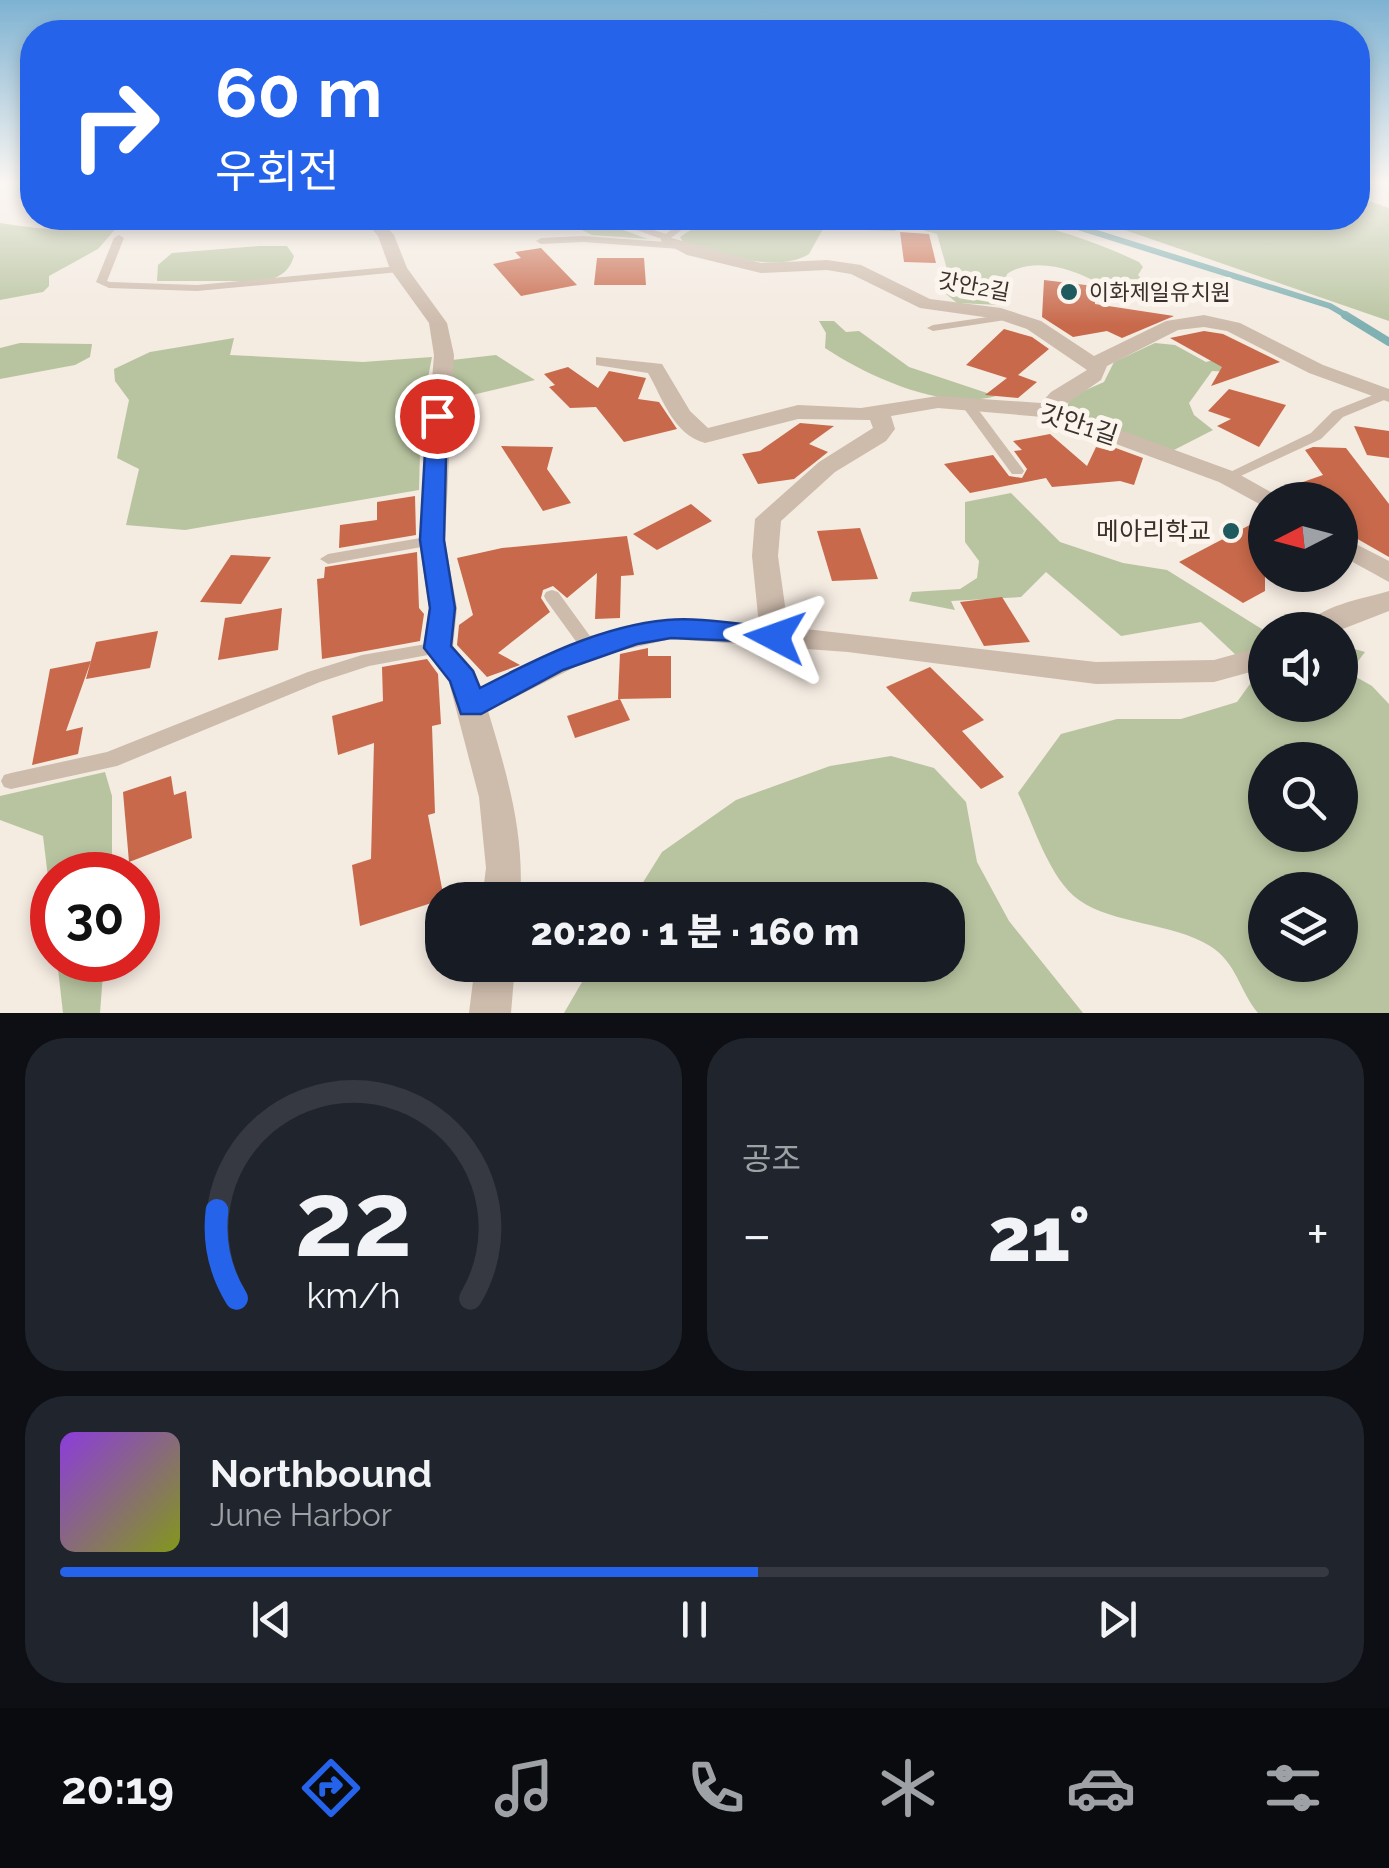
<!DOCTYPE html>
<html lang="ko">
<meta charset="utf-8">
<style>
body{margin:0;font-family:Raleway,"Noto Sans KR",sans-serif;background:#20242c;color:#f1f3f6;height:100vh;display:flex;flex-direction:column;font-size:38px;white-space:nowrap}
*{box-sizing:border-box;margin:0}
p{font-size:32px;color:#9ea1a6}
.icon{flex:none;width:55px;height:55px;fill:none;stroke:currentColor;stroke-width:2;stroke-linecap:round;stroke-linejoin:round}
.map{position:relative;height:1013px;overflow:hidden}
.details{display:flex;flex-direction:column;gap:25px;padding:25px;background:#0d0f14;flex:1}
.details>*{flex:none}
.banner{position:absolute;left:20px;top:20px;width:1350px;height:210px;border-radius:40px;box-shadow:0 5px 15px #0003;background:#2563eb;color:#fff;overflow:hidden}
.needle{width:65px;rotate:264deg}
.tools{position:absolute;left:1248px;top:482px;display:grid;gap:20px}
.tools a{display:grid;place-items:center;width:110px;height:110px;border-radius:50%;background:#171b24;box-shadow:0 5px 15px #0003;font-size:50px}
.speed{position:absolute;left:30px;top:852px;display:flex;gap:20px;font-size:50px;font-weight:700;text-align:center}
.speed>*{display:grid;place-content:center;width:130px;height:130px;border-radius:50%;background:#171b24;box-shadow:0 5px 15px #0003;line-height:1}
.speed .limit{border:15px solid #d22;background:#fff;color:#111}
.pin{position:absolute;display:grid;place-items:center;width:85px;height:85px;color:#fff;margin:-42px;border:5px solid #fff;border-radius:50%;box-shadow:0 2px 10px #0007}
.me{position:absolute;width:110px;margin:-55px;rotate:274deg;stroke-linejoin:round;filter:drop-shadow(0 0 8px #0008)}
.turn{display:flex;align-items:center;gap:35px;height:210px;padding:0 30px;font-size:45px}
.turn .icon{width:130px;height:130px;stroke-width:2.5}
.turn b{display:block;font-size:70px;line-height:85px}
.big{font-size:75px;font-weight:800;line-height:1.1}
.details .card{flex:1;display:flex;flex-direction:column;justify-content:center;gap:15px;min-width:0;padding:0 35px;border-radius:40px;background:#20242c}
.details .dial{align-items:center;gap:0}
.dial svg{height:260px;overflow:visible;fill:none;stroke:#363941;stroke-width:7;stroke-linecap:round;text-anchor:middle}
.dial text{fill:#f1f3f6;stroke:none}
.song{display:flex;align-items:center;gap:30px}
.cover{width:120px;height:120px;border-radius:15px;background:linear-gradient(135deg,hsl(270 70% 55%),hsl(70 70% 35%))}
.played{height:10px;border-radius:5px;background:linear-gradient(90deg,#2563eb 55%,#363941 55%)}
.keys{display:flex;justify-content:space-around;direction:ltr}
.heat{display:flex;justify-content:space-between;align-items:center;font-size:55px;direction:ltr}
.details .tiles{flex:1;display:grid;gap:25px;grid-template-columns:1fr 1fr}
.card:last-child{grid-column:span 2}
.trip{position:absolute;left:425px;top:882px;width:540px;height:100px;border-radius:40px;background:#171b24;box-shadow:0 5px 15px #0003;font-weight:800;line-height:100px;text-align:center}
.tabs{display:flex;height:160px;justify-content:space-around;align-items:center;background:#090b0e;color:#9ea1a6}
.tabs .icon{width:70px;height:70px}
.tabs .active{color:#2563eb}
.tabs b{font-size:45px;color:#f1f3f6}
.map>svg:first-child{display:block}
</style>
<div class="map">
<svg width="1389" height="1013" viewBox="0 0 1389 1013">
<rect width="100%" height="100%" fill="#f4ebe1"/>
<!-- green -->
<g fill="#b8c4a0" fill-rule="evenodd">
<polygon points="1358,197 1389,208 1389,321 1090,218 1358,218"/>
<path d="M102 218H125L98 249 49 276V286L43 292 0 300V223C34 228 72 235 102 218Z"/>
<polygon points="506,218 590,218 648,239 592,235 574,226 523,230"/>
<path d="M731 218H829L809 254C774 275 719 252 683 242L680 237 701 223Z"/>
<path d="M857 218H1008C1054 228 1097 242 1139 262L1143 267 1138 275 1155 292 1132 299 1102 293 1100 284C1074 269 1034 256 1007 274L1000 305 957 303 946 294 956 287 955 275 947 269 937 234 900 224 895 231 865 230Z"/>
<path d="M259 246H287L294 256C289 272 280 277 265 281H157L158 265 172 253Z"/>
<path d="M819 321H834L846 332 859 331 909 367 996 396C943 411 869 377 825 348L826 333Z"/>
<polygon points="234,338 230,355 363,362 432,357 421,414 419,490 185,530 126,525 139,469 117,458 129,400 115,381 114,369 150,352"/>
<polygon points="20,343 92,344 90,357 75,365 0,379 0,348"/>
<polygon points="1155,343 1175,345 1206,362 1221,358 1232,372 1212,371 1189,403 1194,415 1213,430 1172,451 1066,410 1070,397 1104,382 1114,362"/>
<polygon points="496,355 535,380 447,401 452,360"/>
<polygon points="1011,493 1060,542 1123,563 1167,570 1265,631 1265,643 1238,657 1201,622 1121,636 1046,572 1021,597 951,601 955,610 909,601 912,592 960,589 977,578 979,561 965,542 965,502"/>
<path d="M1340 645 1365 652 1349 673 1372 686 1389 704V1013H1258C1239 990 1237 963 1210 946 1174 923 1112 924 1079 900 1049 879 1034 825 1018 793L1061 734 1117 719H1181L1237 702 1265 663V705H1340ZM1265 760H1340V835H1265ZM1265 890H1340V965H1265Z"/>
<polygon points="891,756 934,768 966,802 977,862 1009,921 1083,1013 564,1013 592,965 948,965 948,900 632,900 662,852 736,800 830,766"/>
<polygon points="105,772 112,796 112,875 52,875 52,910 43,836 0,820 0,796"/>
<polygon points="57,960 104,960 100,1013 63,1013"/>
</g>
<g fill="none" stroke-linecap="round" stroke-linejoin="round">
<!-- stream-far1 -->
<polyline stroke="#7fb0b2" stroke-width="6" points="1049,218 1330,306 1349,317"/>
<!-- stream -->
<polyline stroke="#7fb0b2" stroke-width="8" points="1345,315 1389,342"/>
</g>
<!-- building -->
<g fill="#c8694b">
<polygon points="900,232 929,234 936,263 904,262"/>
<polygon points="541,248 577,285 521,296 493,264 521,258 515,252"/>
<polygon points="597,258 644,258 646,285 594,285"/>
<polygon points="1044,280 1094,286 1095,304 1174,316 1122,338 1107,331 1073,337 1042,317"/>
<polygon points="1004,329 1032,337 1049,349 1018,375 1037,382 1018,398 985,395 1007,378 966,365"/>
<polygon points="1204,331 1223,334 1280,362 1211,386 1222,367 1170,338"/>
<polygon points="568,367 598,388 609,371 646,378 638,399 659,402 677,429 624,442 596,407 570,408 549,387 555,385 544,374"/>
<polygon points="1229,389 1286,405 1259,447 1217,426 1231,419 1208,411"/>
<polygon points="800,423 834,426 809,444 828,452 794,479 758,484 742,454 760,451"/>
<polygon points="1354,426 1389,431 1389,458 1367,455"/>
<polygon points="1050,434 1087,466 1096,447 1111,451 1113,447 1143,458 1134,485 1120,481 1052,487 1046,478 970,493 944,464 993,455 1009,476 1022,478 1027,469 1014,451 1022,450 1013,441"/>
<polygon points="501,446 553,447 547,469 571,503 543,511"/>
<polygon points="1313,447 1346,448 1389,504 1389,557 1340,529 1340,500 1283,500 1277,491 1323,475 1305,450"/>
<polygon points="415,496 416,535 339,548 340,525 377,520 377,502"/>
<polygon points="691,504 712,521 657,550 633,534"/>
<polygon points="1265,517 1265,591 1243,603 1179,562"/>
<polygon points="860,528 878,579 832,581 817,531"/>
<polygon points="627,536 634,575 621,576 620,618 595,619 597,573 567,598 553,586 543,590 541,598 550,612 498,653 520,665 487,677 457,645 459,625 473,615 457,558 502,548"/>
<polygon points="417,552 419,608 424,614 420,641 322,659 317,579 324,578 325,567"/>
<polygon points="231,555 271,557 241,604 200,602"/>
<polygon points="1002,597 1030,642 984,646 960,602"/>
<polygon points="282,608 278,650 218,660 225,618"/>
<polygon points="158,631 150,668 86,679 96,642"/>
<polygon points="648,648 648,656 671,656 671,698 618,699 620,654"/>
<polygon points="427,659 438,674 441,724 432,726 435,813 428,815 444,899 360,926 352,865 371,859 374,743 338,755 332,716 383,701 382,667"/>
<polygon points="91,661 66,731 83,727 78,754 32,765 50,669"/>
<polygon points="930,667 984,720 962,731 1004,777 981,789 886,687"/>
<polygon points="620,699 630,720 575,738 567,716"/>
<polygon points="171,776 174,795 186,791 192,838 129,862 123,792"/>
</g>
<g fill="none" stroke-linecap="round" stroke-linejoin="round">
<!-- lane -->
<g fill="#cdbbac" fill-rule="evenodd">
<path d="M604 218H617L666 234C681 221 699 217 719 218L684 228 667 241Z"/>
<polygon points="119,235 124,238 107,281 110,282 197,285 399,266 404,269 399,272 197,291 109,288 96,282 114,238"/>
<polygon points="583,236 680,243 685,246 680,249 583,242 541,244 536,241 541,238"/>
<polygon points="1008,314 1012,315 1012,319 933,331 927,328 933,325"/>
<polygon points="1381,392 1389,392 1389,398 1343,417 1321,439 1232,480 1227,481 1220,477 1311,433 1333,411"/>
<polygon points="966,399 971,400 1022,468 1024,471 1022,474 1012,474 960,403"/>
<polygon points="432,536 440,541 438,544 328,564 320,559 328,554"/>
<polygon points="552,590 558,592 595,643 598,647 595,651 583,651 546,600 544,596 546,592"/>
<polygon points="438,642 444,644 447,648 444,652 369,666 320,682 117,766 11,789 4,787 1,781 4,775 11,773 107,752 308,672 362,655"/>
</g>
<!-- street -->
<g fill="#cdbbac" fill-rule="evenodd">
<path d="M363 218H379L394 235 407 268 447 323 454 355 445 541 457 608 453 646 474 670 481 687 589 636 671 619 759 625 752 556 755 519 819 462 873 428 870 420 798 419 705 443C673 434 663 399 648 373L596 365V357L662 364 690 411 708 428 798 405 861 408 938 396 1041 403 1051 392 1087 370 1027 329 998 319 920 308 851 274 827 270 761 273 687 255 661 241V235L761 263 827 260 861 265 930 299 1001 308 1041 321 1094 356 1166 321 1204 315 1240 323 1323 365 1389 389V402L1309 373 1227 331 1204 327 1178 330 1107 366 1101 380 1060 408 1235 472 1276 495 1279 500H1265V507L1219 482 1043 417 938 408 891 416 895 429 886 441 835 472 781 521 778 556 788 627 1096 662 1214 660 1265 646V668L1214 682 1096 684 848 652 671 639 597 656 488 711C507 774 525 834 520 900H482L486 868 479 797 449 682 423 648 429 608 419 541 434 355 429 323 390 269 378 236Z"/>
<polygon points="1340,536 1389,561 1389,582 1340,555"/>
<path d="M1389 591V611L1340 630H1302C1318 605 1363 599 1389 591Z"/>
<polygon points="475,965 515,965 511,1013 469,1013"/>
</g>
</g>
<!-- sky -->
<linearGradient id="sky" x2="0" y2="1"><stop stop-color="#7eb2d2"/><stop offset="0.56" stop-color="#faf6f2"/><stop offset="1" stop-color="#faf6f2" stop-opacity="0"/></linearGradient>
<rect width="1389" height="325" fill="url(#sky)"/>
<!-- route -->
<path fill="#2563eb" stroke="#184099" stroke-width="2.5" d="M437 410 447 416 444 540 455 608 451 646 473 671 480 688C538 658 601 626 667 620 702 617 740 625 775 627L788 637 784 643 671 638 637 644 563 670 481 714H461L450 681 424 648 430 608 420 540 427 416Z"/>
<!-- markers -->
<g fill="#1f5a5e" stroke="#fbf5ee" stroke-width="4">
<circle cx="1069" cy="292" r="10"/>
<circle cx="1231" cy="531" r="10"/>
</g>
<g text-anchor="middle" stroke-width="10" stroke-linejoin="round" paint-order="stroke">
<!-- far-street labels -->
<g font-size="22" fill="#3b302b" stroke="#fbf5ee">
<text transform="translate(974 286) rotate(10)" y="8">갓안2길</text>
</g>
<!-- far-poi labels -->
<g font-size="22" fill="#3b302b" stroke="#fbf5ee" text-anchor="start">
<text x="1089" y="300">이화제일유치원</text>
</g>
<!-- street labels -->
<g font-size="25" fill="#3b302b" stroke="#fbf5ee">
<text transform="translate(1079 424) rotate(18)" y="9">갓안1길</text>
</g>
<!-- poi labels -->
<g font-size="25" fill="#3b302b" stroke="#fbf5ee" text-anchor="end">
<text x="1211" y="540">메아리학교</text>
</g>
</g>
</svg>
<div class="tools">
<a><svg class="needle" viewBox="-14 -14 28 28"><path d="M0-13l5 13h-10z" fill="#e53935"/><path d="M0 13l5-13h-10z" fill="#9ea1a6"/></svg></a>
<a><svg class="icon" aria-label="sound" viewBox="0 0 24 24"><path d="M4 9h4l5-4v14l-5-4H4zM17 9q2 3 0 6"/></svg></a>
<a><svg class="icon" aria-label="search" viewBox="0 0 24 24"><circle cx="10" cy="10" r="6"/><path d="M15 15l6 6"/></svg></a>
<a><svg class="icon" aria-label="layers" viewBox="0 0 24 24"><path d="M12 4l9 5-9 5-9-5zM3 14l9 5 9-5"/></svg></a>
</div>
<div class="speed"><div class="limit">30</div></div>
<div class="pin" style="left:437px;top:416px;background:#d93025"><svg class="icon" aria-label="arrive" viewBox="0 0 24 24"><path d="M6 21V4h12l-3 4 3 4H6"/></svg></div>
<svg class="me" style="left:775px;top:637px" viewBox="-20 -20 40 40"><path d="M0-17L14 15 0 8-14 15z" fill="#2563eb" stroke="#fff" stroke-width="4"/></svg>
<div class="trip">20:20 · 1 분 · 160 m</div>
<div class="banner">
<div class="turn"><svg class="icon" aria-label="right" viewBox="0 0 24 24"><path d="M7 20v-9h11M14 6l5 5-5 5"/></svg><div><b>60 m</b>우회전</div></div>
</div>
</div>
<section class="details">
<div class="tiles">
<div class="card dial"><svg viewBox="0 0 100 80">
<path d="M14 69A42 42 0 1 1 86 69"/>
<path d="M14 69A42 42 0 0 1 8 42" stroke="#2563eb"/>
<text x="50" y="56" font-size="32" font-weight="700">22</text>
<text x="50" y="72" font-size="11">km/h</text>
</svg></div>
<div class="card"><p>공조</p>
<div class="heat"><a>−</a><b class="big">21°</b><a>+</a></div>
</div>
<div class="card">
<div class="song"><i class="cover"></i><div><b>Northbound</b><p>June Harbor</p></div></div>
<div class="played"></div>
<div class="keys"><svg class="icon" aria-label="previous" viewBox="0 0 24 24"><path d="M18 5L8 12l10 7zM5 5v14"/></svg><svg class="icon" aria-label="pause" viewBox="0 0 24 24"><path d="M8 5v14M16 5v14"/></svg><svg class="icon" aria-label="next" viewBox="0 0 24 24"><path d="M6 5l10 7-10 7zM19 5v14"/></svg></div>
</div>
</div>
</section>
<nav class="tabs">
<b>20:19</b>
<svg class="icon active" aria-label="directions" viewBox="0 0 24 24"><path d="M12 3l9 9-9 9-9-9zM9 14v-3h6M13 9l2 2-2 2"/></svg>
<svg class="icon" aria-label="music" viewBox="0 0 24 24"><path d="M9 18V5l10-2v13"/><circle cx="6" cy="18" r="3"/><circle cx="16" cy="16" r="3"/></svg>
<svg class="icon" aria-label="phone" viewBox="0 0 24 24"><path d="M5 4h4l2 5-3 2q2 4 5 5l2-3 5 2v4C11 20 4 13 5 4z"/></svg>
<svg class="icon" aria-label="climate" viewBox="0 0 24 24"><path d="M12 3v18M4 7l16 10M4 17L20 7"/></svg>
<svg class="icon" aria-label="car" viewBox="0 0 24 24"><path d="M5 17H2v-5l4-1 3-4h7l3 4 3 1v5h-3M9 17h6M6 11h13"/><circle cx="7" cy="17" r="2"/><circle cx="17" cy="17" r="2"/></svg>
<svg class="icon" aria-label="filters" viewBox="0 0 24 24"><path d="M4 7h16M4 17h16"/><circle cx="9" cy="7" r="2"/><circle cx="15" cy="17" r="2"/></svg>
</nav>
